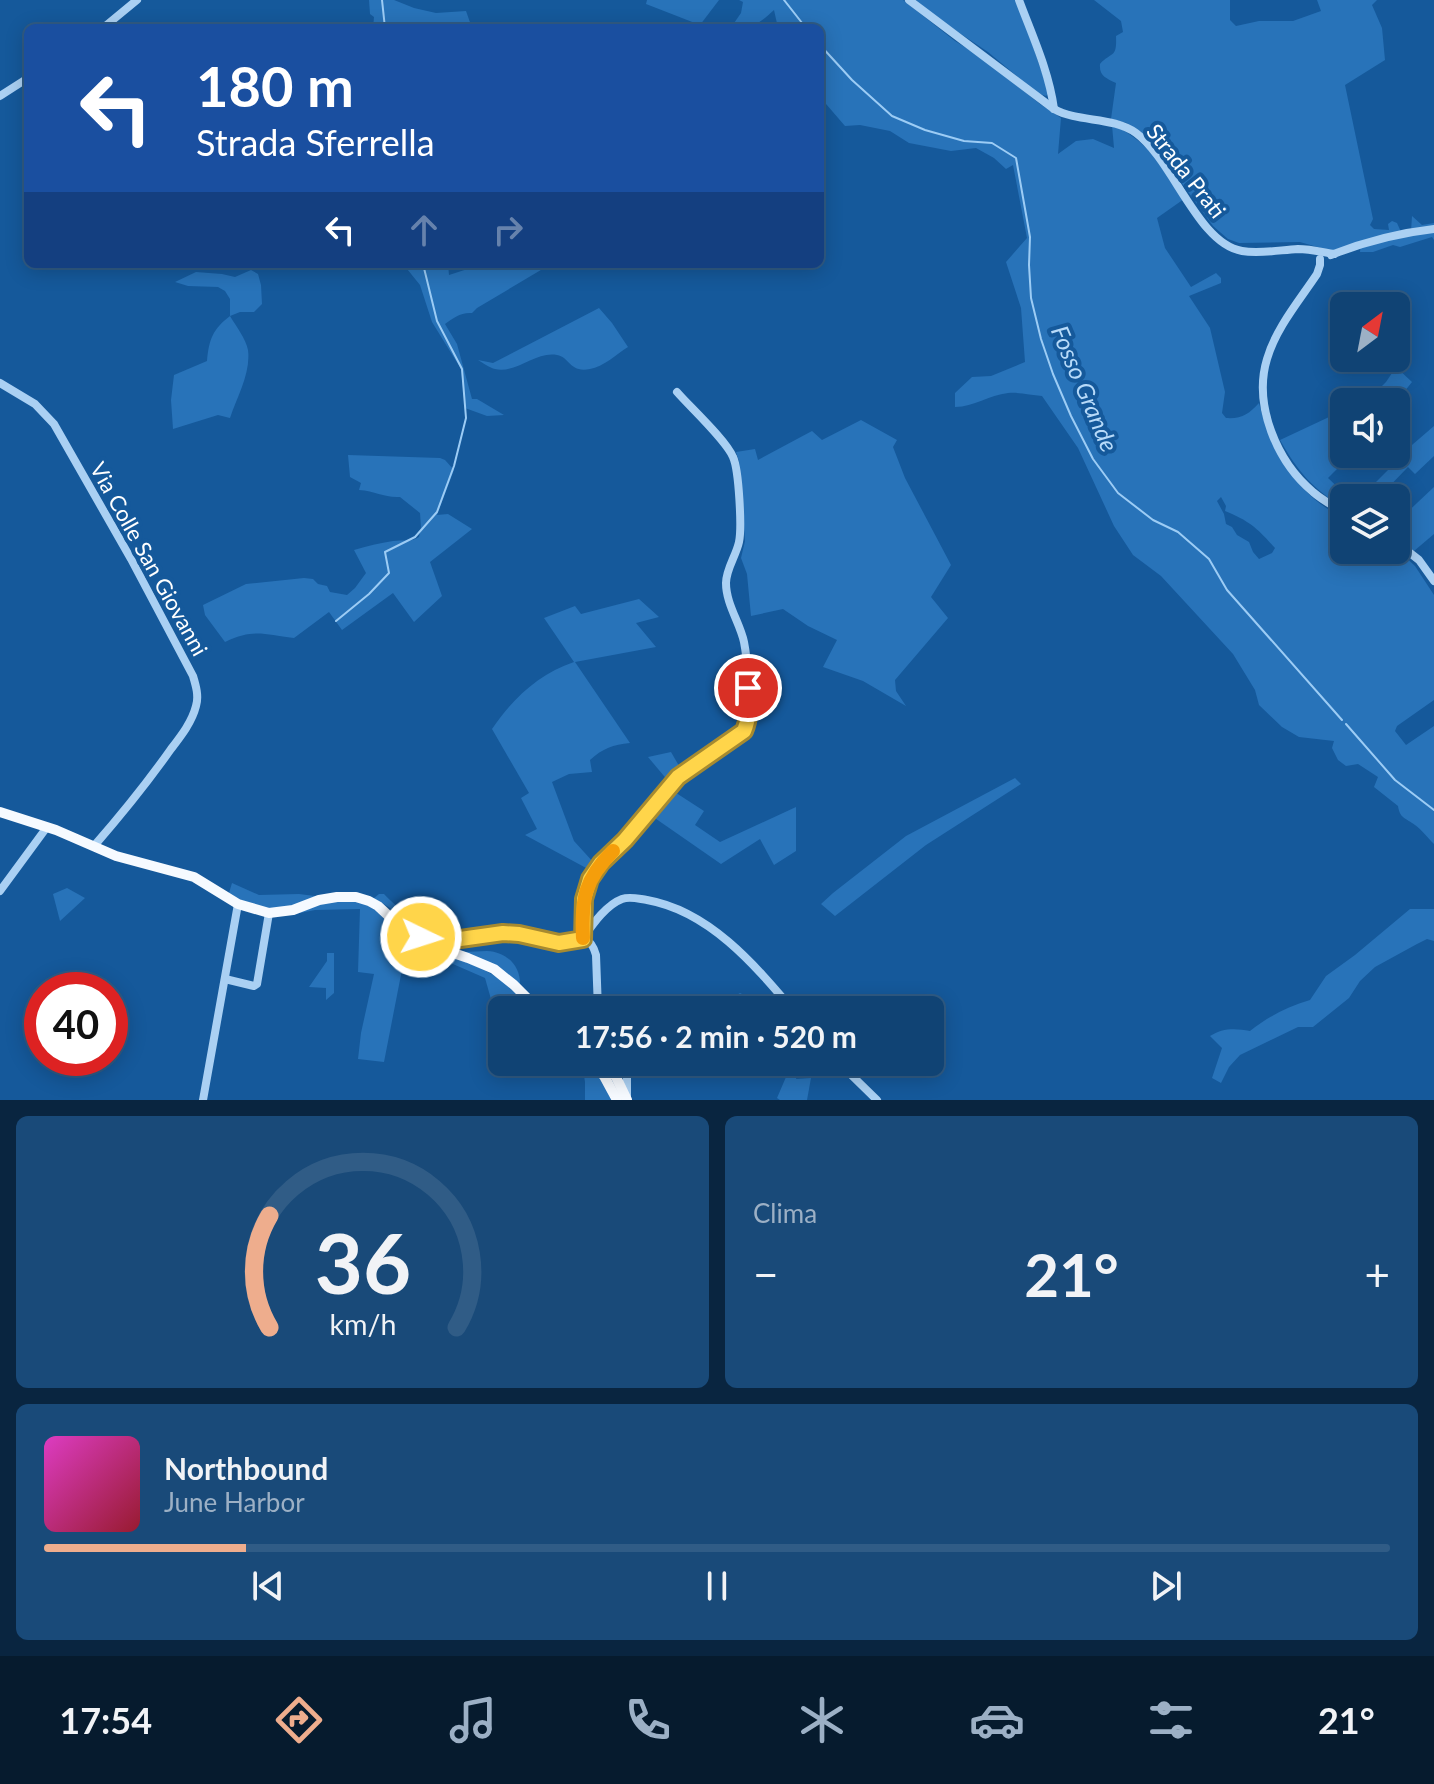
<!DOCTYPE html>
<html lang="it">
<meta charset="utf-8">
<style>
body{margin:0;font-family:Lato,sans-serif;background:#194a79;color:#f1f3f6;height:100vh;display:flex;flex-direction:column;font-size:30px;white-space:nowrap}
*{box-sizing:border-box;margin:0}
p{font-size:26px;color:#9cb0c5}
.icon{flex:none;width:44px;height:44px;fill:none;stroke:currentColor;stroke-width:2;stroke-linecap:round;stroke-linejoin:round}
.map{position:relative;height:1100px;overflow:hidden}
.drawer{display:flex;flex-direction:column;gap:16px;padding:16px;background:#092540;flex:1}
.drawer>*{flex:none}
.guide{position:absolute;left:24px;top:24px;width:800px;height:244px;border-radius:12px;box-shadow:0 4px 20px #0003,0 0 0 2px #305c86;background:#1a4fa0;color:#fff;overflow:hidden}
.needle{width:52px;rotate:32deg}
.fabs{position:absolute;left:1330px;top:292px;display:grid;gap:16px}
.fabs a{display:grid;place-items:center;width:80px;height:80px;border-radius:12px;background:#104374;box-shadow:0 4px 20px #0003,0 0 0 2px #305c86;font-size:40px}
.speed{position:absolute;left:24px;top:972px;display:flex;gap:16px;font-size:40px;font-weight:700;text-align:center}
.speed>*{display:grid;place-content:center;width:104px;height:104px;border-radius:50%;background:#104374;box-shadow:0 4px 20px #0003,0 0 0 2px #305c86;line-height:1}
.speed .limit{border:12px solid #d22;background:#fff;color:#111}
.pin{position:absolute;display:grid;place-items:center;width:68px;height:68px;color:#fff;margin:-34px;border:4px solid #fff;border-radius:50%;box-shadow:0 2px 8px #0007}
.me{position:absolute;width:88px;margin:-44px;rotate:94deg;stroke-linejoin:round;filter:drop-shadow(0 0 6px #0008)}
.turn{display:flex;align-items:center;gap:28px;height:168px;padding:0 40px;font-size:36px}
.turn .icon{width:104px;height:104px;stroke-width:2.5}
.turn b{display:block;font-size:56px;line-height:68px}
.lanes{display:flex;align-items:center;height:76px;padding:0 40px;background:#0003;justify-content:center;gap:40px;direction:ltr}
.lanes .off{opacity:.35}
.big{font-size:60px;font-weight:700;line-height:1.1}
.drawer .card{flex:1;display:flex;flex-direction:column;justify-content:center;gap:12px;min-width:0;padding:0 28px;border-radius:12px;background:#194a79}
.drawer .dial{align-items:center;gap:0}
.dial svg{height:208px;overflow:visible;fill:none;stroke:#305c86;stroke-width:7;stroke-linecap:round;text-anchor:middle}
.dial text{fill:#f1f3f6;stroke:none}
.song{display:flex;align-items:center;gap:24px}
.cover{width:96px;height:96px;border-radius:12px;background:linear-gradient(135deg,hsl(310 70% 55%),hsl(350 70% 35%))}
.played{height:8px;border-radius:4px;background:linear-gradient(90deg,#eead8d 15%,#305c86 15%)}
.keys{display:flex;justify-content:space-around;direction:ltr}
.heat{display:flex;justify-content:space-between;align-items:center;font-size:44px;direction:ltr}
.drawer .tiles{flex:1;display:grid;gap:16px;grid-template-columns:1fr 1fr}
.card:last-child{grid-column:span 2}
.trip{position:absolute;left:488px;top:996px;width:456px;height:80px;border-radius:12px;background:#104374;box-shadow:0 4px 20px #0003,0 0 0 2px #305c86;font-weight:700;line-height:80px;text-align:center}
.menu{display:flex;height:128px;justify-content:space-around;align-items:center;background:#061b2e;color:#9cb0c5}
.menu .icon{width:56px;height:56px}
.menu .current{color:#eead8d}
.menu b{font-size:36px;color:#f1f3f6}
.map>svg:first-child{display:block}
</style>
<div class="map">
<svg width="1434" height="1100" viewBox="0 0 1434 1100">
<rect width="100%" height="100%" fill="#15599b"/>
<!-- green -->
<g fill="#2873b9" fill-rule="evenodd">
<polygon points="369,0 394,0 414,8 436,13 466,11 472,28 373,28 374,17 370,14"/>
<polygon points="647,0 719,0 700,25 646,4"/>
<path d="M739 0H903L955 41 981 57 1040 104 1061 118 1058 154 1076 141 1093 139 1114 148 1112 125C1144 137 1167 171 1184 199L1157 218 1165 248 1191 287 1216 273 1221 278V283L1189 296 1210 328 1225 392 1222 413 1226 418C1242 419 1249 414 1259 403 1271 450 1298 497 1344 518V550H1396V548L1415 566 1434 595V700L1397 726 1395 731 1406 745 1434 726V844C1428 838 1422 830 1415 825 1406 818 1400 819 1398 806L1374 787 1378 777 1358 764 1346 766 1338 760 1332 748 1334 741 1299 737 1282 727 1259 705 1255 690 1233 654 1161 576 1133 555 1114 526 1078 448 1042 396C1031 395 1019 392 1008 393 989 395 974 407 955 407V393L972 377 991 376 1025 362 1021 308 1006 262 1027 238 1013 165 1006 169 994 158 976 148 951 151 909 143 890 131 860 125 845 126 820 97V28H778L774 10C761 22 751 31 732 26L741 13 743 2ZM1221 497 1226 506 1225 511C1250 521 1258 529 1275 548L1272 553 1259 559 1253 552 1249 542 1237 535 1232 527 1226 524 1224 514 1217 501Z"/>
<polygon points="916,0 1017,0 1049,93 1046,96 1037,93 988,52 937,18"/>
<path d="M1094 0H1230V20L1236 26 1259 21H1293L1321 11 1317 0H1377L1372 5 1382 28 1385 60 1345 85 1373 219 1370 225 1374 229 1389 230 1388 224 1392 221 1397 223 1401 232 1411 231 1412 216 1422 225 1434 223V240L1432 237 1400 247 1393 245 1373 252H1360L1361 242 1331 251 1300 242 1239 243 1228 239 1213 226 1151 141 1127 123 1111 119 1116 83C1106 78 1099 76 1100 64 1112 51 1117 59 1116 36L1123 32 1121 21Z"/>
<path d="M403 264H448L449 275 483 264H551L477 308 472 313C461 312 453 318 445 324L457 344 472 399H477L504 415 487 416 465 408 461 369 432 322 420 285Z"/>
<path d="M251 270 258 274 261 285 262 304 254 312H240L230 316C236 326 246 339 248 350 251 373 237 397 230 418L218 415 173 429 171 400 174 375 207 361C209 339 213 329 230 316V299L225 291 218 287 188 286 175 282 196 272 222 274 235 277Z"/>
<path d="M599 308 612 323 628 347C617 354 603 367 590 369 569 373 570 357 557 355 536 351 516 374 495 369 490 368 483 363 478 360L493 363Z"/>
<polygon points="1396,367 1412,382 1396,402 1366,402 1386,382"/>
<path d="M1344 410 1343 456 1346 458 1348 454H1352L1328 478 1349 498H1344V508C1313 489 1298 472 1280 440Z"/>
<polygon points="861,420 897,440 893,447 905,478 951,565 931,597 948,618 895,680 896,691 906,706 863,681 823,667 837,640 808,626 783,609 751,616 747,574 741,558 745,541 739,461 736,452 755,449 758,460 812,431 822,440"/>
<polygon points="1434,426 1434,456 1415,474 1408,467 1378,498 1360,498 1403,455 1405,451"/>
<path d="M348 455 440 458 445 460 454 470 437 515 448 514 472 529 430 562 442 596 414 622 393 593 342 630 329 612 294 638C264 635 255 628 225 642L205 615 203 605 246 584 304 578 313 579 318 584 327 586 330 592 347 595 355 588 366 573 354 550C367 546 380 543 393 541 403 539 410 543 419 537L421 527 420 513 400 497C384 498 376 491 359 490L361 483 350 477Z"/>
<polygon points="1434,487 1434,534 1414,551 1396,536 1396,527 1399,520"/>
<path d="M639 599 659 617 636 623 656 647 575 662 630 743C613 745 603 748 590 760L592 772 569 774 552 782 574 841 594 863 588 869 525 835 537 829 521 798 529 793 492 729C513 698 539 674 574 662L544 618 575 606 581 614Z"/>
<polygon points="671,752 682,771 669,782 648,757"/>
<polygon points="1015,778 1021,784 926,845 835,916 821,904 833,893 906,836"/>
<polygon points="670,789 704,811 695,825 720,842 796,807 796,851 774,865 760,839 721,864 649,814"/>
<path d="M232 883 259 895 299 894 363 902C381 911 393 931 411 940 448 958 485 963 516 992L517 1010H502V1052L498 1024 485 978 407 944 384 1062 358 1059 361 1033 374 974 358 972 360 909 315 910 290 915H266L229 893Z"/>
<polygon points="67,888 85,898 60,921 53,894"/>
<path d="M379 894H384C399 909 422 931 442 931V939C410 933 401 909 373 899Z"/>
<path d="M1410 909H1434V941L1427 939 1417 944 1375 967 1360 981 1349 998 1313 1027H1298L1240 1055 1229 1067 1221 1083 1212 1078 1222 1048 1210 1036C1222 1028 1235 1028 1250 1031 1269 1016 1287 1007 1310 1000L1326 976 1355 955Z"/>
<path d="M487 951C507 952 521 966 520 986L464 952Z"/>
<polygon points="327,953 334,953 334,993 326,1000 326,988 309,987 327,961"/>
<path d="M740 993 762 1004 767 1010H730C727 1002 733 997 740 993Z"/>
<path d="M582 1062H586C597 1074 605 1085 612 1100H585V1082Z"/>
<polygon points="793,1062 798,1062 799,1069 796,1079 811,1078 807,1100 780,1100 777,1098 786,1077 789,1078"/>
</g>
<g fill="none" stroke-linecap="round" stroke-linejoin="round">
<!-- stream -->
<g stroke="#9cccf5" stroke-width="2">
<polyline points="382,0 385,28"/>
<polyline points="784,0 806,28"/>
<polyline points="820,45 852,80 892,116 925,130 964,141 992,143 1016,158 1030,237 1029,265 1031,298 1041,339 1053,374 1071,416 1093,459 1118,493 1153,520 1178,532 1209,559 1227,590 1342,720"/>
<polyline points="336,621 369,594 389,573 385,552 415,537 437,512 454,466 466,418 462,369 437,321 423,264"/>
<polyline points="1346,724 1395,780 1434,810"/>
</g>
<!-- minor -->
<g stroke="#aad0f3" stroke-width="8">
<path d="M909 0 1054 109C1079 123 1112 116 1136 133 1173 160 1198 244 1242 251 1260 254 1280 250 1298 249 1310 249 1322 252 1334 254"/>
<path d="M1019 0C1032 35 1049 71 1054 109"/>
<polyline points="103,28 137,0"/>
<polyline points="0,96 28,78"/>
<path d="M1331 255C1364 242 1398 233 1434 229"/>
<path d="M1320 259V265L1317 274C1299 301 1276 328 1267 359 1253 405 1277 462 1313 492 1322 500 1333 506 1344 512"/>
<path d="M0 383 35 404 54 424 131 559 193 676C196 686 199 696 196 706 192 722 181 736 171 749 147 783 121 815 94 846"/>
<polyline points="1396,542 1419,560 1434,581"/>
<polyline points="0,891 47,827"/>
<path d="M414 932C442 951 475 934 506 934 523 933 539 942 556 942 574 943 589 929 596 955L598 1010"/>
<path d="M583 938C593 924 606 905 622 899 630 896 639 899 647 900 709 911 754 964 793 1010"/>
<path d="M583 939 584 899 590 879 601 863 625 840 678 777 738 737C742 733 746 728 748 722 752 709 747 657 744 642 740 623 726 604 726 583 726 569 736 556 739 542 742 528 739 470 733 457 726 440 690 407 677 392"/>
<polyline points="225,979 254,986 257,984 269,913"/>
<polyline points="622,1062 627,1077 627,1099"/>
<polyline points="838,1062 877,1100"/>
<polyline points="203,1100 238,904"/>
</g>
<!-- major -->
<g stroke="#f6faff" stroke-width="10">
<polyline points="0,812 56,830 116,856 194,877 238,904 269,913 293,910 319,900 337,897 356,897 369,901 378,906 407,933 421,942 468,958 494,969 514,985 539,1010"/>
<polyline points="591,1062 604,1076 617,1100"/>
<polyline points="601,1062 616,1077 627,1100"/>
</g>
</g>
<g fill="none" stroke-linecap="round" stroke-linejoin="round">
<defs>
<path id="route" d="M421 937 439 942 503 933 519 934 559 943 583 939 584 899 590 879 601 863 625 840 678 777 744 731C750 717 749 704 748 688"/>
</defs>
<!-- route casing -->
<use href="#route" stroke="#a68a30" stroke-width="20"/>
<!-- route -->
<use href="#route" stroke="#ffd54a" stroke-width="14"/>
<!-- slow -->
<path stroke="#f59e0b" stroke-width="14" d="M583 938C581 899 585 879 613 851"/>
</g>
<g text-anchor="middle" stroke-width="8" stroke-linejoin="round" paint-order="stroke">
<!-- street labels -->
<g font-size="22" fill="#fff" stroke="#15599b">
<text transform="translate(1186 171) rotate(52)" y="8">Strada Prati</text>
<text transform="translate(149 559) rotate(61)" y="8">Via Colle San Giovanni</text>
</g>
<!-- water labels -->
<g font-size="24" font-style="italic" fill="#b7daf9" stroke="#15599b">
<text transform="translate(1084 389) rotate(67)" y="8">Fosso Grande</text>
</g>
</g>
</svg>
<div class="fabs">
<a><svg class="needle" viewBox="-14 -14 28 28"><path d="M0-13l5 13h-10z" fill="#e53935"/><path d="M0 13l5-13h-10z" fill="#9cb0c5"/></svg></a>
<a><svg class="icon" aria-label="sound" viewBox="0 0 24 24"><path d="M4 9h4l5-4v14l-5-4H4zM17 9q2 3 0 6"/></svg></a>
<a><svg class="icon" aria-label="layers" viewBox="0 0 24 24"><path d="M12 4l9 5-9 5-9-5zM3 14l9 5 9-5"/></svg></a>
</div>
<div class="speed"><div class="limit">40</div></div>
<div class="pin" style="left:748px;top:688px;background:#d93025"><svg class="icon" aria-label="arrive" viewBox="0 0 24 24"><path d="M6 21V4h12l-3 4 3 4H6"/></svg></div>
<svg class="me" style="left:421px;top:937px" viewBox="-20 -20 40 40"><circle r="17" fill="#ffd54a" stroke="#fff" stroke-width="3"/><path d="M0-11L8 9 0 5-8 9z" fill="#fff"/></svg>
<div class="trip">17:56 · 2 min · 520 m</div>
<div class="guide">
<div class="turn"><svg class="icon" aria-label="left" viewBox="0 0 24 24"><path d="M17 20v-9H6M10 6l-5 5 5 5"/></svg><div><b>180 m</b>Strada Sferrella</div></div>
<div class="lanes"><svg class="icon" aria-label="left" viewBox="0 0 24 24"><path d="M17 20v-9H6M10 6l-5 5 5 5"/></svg><svg class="icon off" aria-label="ahead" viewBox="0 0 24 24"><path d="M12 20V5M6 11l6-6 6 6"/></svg><svg class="icon off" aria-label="right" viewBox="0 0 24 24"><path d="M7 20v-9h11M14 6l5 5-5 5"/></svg></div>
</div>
</div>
<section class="drawer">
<div class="tiles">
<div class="card dial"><svg viewBox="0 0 100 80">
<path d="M14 69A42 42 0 1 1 86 69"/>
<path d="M14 69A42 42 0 0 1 14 26" stroke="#eead8d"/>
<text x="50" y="56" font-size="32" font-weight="700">36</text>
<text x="50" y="72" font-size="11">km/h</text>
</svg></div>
<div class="card"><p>Clima</p>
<div class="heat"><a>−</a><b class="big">21°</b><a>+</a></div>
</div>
<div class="card">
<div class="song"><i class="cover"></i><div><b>Northbound</b><p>June Harbor</p></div></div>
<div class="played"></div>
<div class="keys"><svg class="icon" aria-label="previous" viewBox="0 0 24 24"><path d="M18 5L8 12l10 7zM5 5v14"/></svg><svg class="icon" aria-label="pause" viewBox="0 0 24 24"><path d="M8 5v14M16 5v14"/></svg><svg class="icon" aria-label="next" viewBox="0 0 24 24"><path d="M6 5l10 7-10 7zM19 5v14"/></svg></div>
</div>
</div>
</section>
<nav class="menu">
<b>17:54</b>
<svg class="icon current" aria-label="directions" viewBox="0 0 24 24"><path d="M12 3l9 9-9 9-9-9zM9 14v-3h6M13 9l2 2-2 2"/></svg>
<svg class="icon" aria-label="music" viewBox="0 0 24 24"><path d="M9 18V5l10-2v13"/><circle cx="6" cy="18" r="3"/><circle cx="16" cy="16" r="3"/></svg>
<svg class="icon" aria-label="phone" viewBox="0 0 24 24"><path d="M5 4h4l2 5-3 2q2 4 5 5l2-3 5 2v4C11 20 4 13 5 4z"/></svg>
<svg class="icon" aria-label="climate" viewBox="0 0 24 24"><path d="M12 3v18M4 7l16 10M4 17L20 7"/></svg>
<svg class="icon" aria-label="car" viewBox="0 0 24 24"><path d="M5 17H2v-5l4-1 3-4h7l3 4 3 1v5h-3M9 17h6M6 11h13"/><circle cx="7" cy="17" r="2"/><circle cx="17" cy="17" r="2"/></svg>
<svg class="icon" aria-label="filters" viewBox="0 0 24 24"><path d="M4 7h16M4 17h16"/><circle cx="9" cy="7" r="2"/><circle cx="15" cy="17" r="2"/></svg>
<b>21°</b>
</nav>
